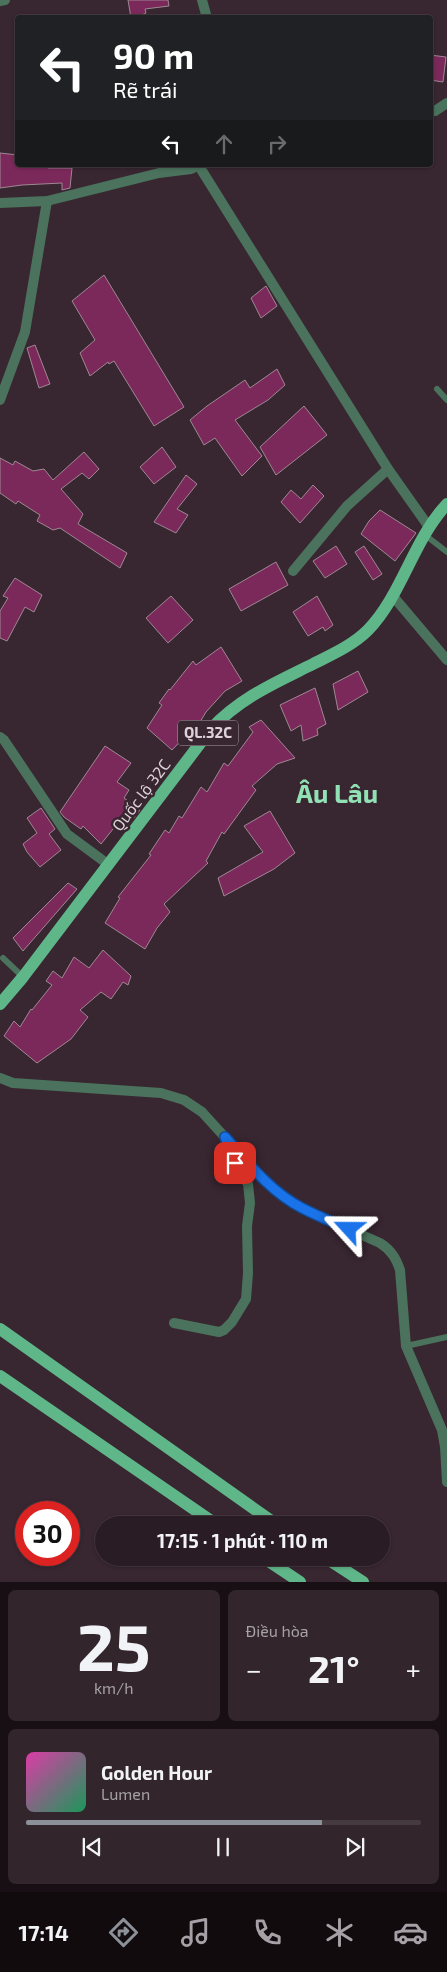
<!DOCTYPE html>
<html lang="vi">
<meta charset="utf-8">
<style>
body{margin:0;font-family:"Exo 2",sans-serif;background:#32252c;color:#f1f3f6;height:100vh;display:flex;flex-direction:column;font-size:19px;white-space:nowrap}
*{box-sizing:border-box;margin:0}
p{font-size:16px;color:#a5a1a6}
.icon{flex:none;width:28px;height:28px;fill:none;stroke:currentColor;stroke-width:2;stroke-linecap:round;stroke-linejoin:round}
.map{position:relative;height:1582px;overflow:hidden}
.panel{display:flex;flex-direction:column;gap:8px;padding:8px;background:#170f14;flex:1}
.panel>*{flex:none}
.guide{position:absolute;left:15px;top:15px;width:418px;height:152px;border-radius:5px;box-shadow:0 1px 4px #0004,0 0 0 1px #463a41;background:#202124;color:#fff;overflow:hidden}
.speed{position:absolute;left:15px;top:1501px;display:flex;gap:10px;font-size:25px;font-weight:700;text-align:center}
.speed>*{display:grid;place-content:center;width:65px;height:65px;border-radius:50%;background:#2a1c24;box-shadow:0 1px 4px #0004,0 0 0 1px #463a41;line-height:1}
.speed .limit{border:8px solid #d22;background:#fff;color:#111}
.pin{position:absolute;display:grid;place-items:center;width:42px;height:42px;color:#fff;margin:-21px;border-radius:10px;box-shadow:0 2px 8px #0006}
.me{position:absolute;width:55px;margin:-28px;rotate:294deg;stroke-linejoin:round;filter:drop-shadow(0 0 4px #0008)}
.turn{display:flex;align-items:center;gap:18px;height:105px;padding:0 15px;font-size:22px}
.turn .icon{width:65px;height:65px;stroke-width:2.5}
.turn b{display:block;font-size:35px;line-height:42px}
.lanes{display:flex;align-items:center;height:48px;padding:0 15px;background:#0003;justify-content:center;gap:25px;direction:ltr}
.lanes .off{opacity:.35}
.big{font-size:38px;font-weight:700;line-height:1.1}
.panel .widget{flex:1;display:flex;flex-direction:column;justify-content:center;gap:8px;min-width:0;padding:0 18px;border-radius:8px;background:#32252c}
.panel .dial{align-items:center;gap:0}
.dial b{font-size:65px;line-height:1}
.song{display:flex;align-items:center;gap:15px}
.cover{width:60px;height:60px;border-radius:8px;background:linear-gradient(135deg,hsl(320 70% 55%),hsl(150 70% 35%))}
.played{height:5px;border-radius:2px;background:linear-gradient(90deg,#8c9099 75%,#463a41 75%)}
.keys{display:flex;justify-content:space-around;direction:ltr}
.heat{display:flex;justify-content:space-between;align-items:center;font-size:28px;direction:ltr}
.panel .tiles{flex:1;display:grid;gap:8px;grid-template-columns:1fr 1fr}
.widget:last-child{grid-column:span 2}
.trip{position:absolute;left:95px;top:1516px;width:295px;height:50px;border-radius:25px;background:#2a1c24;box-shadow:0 1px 4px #0004,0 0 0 1px #463a41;font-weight:700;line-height:50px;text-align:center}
.dock{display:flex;height:80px;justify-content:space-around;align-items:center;background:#110b0e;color:#a5a1a6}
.dock .icon{width:35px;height:35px}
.dock .current{color:#8c9099}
.dock b{font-size:22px;color:#f1f3f6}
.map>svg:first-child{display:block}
</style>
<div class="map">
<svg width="447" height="1582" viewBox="0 0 447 1582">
<rect width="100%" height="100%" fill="#382630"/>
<!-- building -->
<g fill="#7b295a" stroke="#9e8893">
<polygon points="128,0 168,0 169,6 145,9 146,13 136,18 131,18"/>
<polygon points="430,55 446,57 443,82 430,80"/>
<polygon points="0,153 18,155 18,165 48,165 48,168 72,168 70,188 62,190 62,183 22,185 0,188"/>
<polygon points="104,275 184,407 154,426 114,361 109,364 108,362 90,376 80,353 95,340 72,301"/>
<polygon points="266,286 277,306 261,318 251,298"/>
<polygon points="35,345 50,384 39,388 27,348"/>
<polygon points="277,369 285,385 268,400 235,420 262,456 242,476 215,438 204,445 190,420 207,406 245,380 250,388"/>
<polygon points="304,406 327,435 276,475 260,447"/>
<polygon points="162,447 176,467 154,484 140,467"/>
<polygon points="84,452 99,469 89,479 82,473 61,489 83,514 78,524 127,553 120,568 60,528 53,530 37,521 40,515 18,501 16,504 0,493 0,458 13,465 15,461 33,471 44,469 53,480"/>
<polygon points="186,475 197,484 177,509 188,515 176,533 154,522"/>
<polygon points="313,485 324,496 300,523 281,502 291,490 301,499"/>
<polygon points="380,510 416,533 395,561 361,534 369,521"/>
<polygon points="336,546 347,564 325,578 313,561"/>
<polygon points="364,546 382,574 373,580 355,552"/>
<polygon points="276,562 288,585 241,611 229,589"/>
<polygon points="15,578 42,595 34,612 25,607 7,641 0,638 0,611 8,598 3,596"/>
<polygon points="171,596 193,620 168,643 146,618"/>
<polygon points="317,596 333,625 325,631 323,627 308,636 293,612"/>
<polygon points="221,647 242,681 225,691 206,712 194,732 191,730 172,750 147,728 162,705 159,703 169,689 170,690 193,661 196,665"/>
<polygon points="358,671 368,692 338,710 333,684"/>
<polygon points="315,688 326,724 317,729 318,735 303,741 301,725 291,731 280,705"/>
<polygon points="261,720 295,758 277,764 252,786 256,790 224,834 222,832 206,861 208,863 164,904 170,912 157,928 145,949 105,923 120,898 118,897 151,855 149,854 165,830 169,833 179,816 182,818 201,787 207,792 224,763 228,766 253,732 249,727"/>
<polygon points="105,746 131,763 117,782 129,790 124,798 140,810 128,825 121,819 101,844 83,826 81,829 64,817 60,812"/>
<polygon points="41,808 55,829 49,834 61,850 40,867 27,852 23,844 37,833 27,818"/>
<polygon points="270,811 295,853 274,869 224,896 218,878 263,852 244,826"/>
<polygon points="68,883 77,889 23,951 13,938"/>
<polygon points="103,950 131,976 128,985 123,982 111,999 101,992 80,1010 88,1017 71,1039 37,1063 4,1036 14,1021 20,1027 31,1009 32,1010 52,985 46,981 53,971 62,978 74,957 89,968"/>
</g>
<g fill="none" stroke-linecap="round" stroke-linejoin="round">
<!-- service -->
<g stroke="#4a725c" stroke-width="6">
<polyline points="437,389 447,400"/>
<polyline points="425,535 447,552"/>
<polyline points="3,958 23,977"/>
<polyline points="406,1346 447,1337"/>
</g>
<!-- minor -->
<g stroke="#4a725c" stroke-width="10">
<polyline points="202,0 207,18"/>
<polyline points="0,1 5,0"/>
<polyline points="430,111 435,111 447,103"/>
<polyline points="199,166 388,469 429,527"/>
<polyline points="0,203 47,201 159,173 191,169 200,165"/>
<polyline points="0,400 25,332 47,201"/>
<polyline points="293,571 347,506 388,469"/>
<polyline points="392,595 447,660"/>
<polyline points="0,737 4,740 67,834 109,865"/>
<path d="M0 1078 13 1083 161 1093 184 1100 202 1112 263 1179 287 1199 301 1208 380 1243C391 1250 396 1258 400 1270L406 1346 442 1430 445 1447 447 1482"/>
<polyline points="174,1323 219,1332 224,1330 232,1322 246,1299 248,1273 247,1226 250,1203 248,1184 235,1163 227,1143"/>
</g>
<!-- primary -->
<g stroke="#5fb689" stroke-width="12">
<path d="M0 1004 23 977 211 729C241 697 275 683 313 664 333 654 353 645 368 630 402 595 413 540 447 504"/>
<polyline points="0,1329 277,1525"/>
<polyline points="0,1376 217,1525"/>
<polyline points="264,1558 300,1582"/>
<polyline points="326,1558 363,1582"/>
</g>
</g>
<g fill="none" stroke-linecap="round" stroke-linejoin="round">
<defs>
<path id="route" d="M235 1163 225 1137C248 1163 271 1192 302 1208 317 1216 333 1222 349 1229"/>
</defs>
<!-- route casing -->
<use href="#route" stroke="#114b97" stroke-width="12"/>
<!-- route -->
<use href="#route" stroke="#1a73e8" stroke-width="9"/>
</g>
<g text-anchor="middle" stroke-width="5" stroke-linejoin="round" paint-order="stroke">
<!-- shield labels -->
<rect fill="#382630" stroke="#ac9ea6" stroke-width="1" x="178" y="720.5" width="60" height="25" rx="4"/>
<g font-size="15" font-weight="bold" fill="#ded2d8">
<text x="208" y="738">QL.32C</text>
</g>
<!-- street labels -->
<g font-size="16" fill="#ded2d8" stroke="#382630">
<text transform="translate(141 795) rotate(-53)" y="6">Quốc lộ 32C</text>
</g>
<!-- town labels -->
<g font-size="26" font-weight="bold" fill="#91e1b5" stroke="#382630">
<text x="337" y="803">Âu Lâu</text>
</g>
</g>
</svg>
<div class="speed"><div class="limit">30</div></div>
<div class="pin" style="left:235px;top:1163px;background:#d93025"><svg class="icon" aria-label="arrive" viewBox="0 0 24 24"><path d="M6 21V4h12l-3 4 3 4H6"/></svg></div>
<svg class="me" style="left:349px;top:1229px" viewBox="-20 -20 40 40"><path d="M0-17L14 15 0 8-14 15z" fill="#1a73e8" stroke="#fff" stroke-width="4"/></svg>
<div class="trip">17:15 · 1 phút · 110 m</div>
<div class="guide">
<div class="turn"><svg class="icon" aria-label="left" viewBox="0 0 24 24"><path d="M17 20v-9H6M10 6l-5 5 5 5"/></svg><div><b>90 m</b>Rẽ trái</div></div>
<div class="lanes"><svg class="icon" aria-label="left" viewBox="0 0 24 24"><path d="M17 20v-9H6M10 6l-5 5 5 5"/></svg><svg class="icon off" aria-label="ahead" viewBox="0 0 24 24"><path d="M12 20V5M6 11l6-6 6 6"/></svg><svg class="icon off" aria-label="right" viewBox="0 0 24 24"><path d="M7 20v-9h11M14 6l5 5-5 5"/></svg></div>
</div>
</div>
<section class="panel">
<div class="tiles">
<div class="widget dial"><b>25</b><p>km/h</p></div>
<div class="widget"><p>Điều hòa</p>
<div class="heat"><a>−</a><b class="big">21°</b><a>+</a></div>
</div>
<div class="widget">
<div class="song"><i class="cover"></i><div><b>Golden Hour</b><p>Lumen</p></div></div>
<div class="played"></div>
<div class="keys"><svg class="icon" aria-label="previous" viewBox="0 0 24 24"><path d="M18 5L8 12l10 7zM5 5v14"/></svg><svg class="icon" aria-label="pause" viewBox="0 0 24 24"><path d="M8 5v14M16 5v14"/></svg><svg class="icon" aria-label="next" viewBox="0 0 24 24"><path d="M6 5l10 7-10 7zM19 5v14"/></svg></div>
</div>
</div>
</section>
<nav class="dock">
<b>17:14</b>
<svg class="icon current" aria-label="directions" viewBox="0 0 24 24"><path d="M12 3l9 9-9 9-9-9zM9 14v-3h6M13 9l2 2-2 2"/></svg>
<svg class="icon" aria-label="music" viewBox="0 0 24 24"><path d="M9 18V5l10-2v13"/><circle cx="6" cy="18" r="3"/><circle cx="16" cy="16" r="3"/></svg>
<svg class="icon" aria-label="phone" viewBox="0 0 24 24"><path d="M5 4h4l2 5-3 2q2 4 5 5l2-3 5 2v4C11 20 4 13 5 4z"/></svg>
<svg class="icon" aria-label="climate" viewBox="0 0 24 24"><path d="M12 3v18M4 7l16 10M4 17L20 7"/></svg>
<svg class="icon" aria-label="car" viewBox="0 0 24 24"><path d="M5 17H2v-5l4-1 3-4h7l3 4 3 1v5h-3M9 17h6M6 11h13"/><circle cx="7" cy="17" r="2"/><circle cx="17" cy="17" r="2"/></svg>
</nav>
